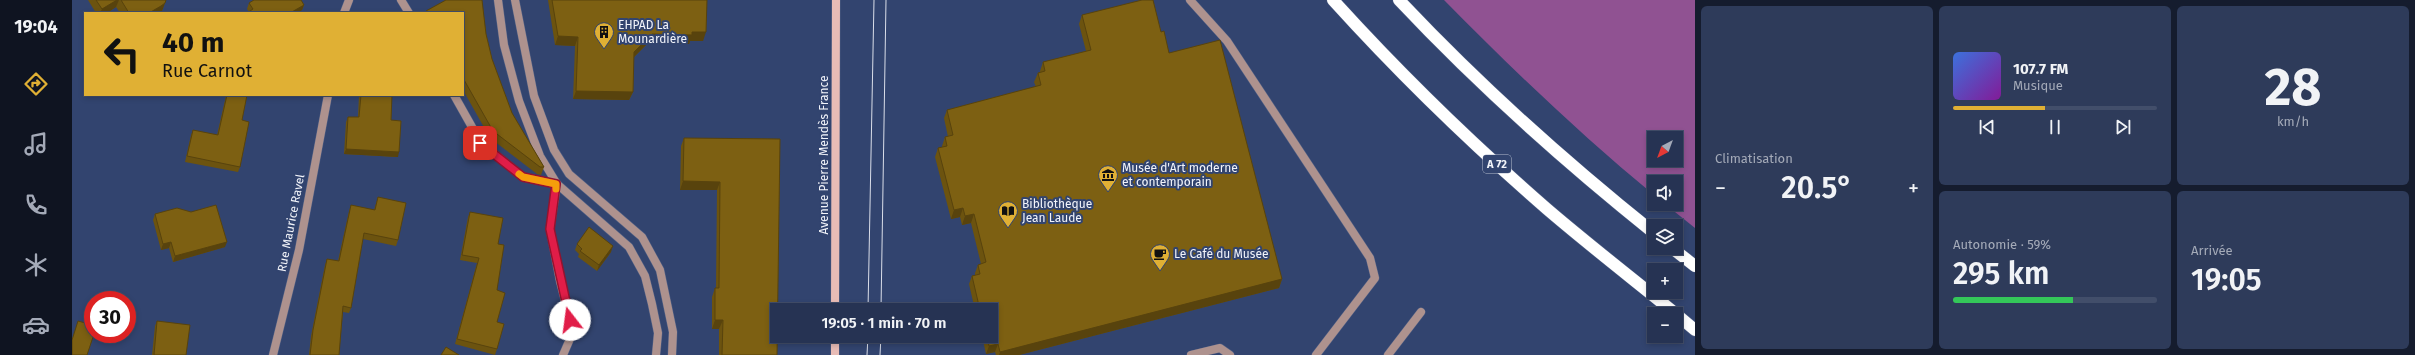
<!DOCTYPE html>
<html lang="fr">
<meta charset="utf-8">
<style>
body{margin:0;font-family:"Fira Sans",sans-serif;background:#2e3b5a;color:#f1f3f6;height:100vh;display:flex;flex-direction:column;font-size:15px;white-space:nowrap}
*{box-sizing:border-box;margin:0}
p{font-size:13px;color:#a4aab8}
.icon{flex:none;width:22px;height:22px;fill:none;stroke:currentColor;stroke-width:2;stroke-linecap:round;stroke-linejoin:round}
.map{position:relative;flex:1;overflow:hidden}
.details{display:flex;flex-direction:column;gap:6px;padding:6px;background:#151c2e;width:720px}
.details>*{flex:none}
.hud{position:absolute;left:12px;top:12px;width:380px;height:84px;border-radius:0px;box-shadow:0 2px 6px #0003,0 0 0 1px #424e6a;background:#e0b034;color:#111;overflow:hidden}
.needle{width:26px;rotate:221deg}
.tools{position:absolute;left:1575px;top:131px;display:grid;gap:8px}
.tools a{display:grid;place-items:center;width:36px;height:36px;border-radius:0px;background:#263353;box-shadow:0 2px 6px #0003,0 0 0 1px #424e6a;font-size:20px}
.speed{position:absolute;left:12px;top:291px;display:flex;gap:8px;font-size:20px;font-weight:700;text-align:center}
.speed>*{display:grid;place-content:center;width:52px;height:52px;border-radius:50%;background:#263353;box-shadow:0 2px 6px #0003,0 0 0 1px #424e6a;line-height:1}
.speed .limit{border:6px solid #d22;background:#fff;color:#111}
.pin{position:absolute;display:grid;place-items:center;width:34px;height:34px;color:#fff;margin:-17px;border-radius:8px;box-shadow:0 2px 6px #0006}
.me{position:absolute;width:44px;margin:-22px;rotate:345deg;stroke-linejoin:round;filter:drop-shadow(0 0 3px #0008)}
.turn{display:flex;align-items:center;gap:14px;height:84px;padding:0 12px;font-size:18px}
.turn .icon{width:52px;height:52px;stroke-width:2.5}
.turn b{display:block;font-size:28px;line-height:34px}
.big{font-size:30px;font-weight:600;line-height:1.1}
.details .widget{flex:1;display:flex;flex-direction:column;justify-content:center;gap:6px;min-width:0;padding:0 14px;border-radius:6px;background:#2e3b5a}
.details .dial{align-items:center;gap:0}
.dial b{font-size:52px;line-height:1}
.song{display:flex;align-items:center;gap:12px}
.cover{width:48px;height:48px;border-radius:6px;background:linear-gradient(135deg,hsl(220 70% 55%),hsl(290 70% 35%))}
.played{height:4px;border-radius:2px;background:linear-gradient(90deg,#e0b034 45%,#424e6a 45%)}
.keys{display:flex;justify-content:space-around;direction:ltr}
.heat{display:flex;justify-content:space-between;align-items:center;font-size:22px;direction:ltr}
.charge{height:6px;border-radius:3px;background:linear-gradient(90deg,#34c759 59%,#424e6a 0)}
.details .tiles{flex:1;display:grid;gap:6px;grid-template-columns:repeat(3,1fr)}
.widget:first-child{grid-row:span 2}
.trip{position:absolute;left:698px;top:303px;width:228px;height:40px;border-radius:0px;background:#263353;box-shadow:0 2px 6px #0003,0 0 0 1px #424e6a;font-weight:600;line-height:40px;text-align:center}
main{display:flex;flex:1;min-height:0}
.menu{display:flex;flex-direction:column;width:72px;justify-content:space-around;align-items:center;background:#0f1421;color:#a4aab8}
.menu .icon{width:28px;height:28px}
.menu .active{color:#e0b034}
.menu b{font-size:18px;color:#f1f3f6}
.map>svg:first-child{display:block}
</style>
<main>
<nav class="menu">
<b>19:04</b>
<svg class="icon active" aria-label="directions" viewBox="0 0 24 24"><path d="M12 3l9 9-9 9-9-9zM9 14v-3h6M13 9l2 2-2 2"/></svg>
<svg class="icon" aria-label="music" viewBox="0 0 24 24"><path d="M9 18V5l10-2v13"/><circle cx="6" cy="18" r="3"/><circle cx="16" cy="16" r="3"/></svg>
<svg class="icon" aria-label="phone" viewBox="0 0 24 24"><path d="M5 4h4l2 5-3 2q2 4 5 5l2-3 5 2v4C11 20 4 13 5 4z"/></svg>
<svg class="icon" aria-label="climate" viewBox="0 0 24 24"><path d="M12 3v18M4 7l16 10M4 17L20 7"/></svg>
<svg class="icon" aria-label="car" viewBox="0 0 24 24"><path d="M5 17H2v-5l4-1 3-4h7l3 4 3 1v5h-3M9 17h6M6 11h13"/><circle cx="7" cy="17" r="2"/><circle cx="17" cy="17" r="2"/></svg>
</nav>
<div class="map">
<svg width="1623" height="355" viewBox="0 0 1623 355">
<rect width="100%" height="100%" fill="#32446f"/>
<!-- green -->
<path fill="#905292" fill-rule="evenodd" d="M1372 0H1623V228L1593 204H1604V182H1582V195C1508 134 1439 68 1372 0ZM1582 138H1604V160H1582Z"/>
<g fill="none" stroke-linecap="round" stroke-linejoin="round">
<defs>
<g id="service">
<polyline points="1118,0 1155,41 1298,258 1303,278 1244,355"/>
<polyline points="1119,355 1148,348 1158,355"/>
<polyline points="1316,355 1349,312"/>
</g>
<g id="minor">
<polyline points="329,0 337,13"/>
<polyline points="272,13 277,0"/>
<polyline points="382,95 409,143 451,177 485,184 478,229 488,281 501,332 491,355"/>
<polyline points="201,355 227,250 256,95"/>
</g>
<g id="tertiary">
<polyline points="426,0 432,45 447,101 468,156 485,184 557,247 573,276 580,304 586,333 584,355"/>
<polyline points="443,0 462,96 482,150 497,174 570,237 588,270 601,332 600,355"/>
</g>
<g id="secondary">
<polyline points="763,310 764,0"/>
<polyline points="763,355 763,336"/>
</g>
<g id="motorway">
<path d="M1261 0C1328 74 1399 143 1475 209 1517 245 1561 279 1604 314"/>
<path d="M1327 0C1406 84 1492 161 1582 233"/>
<polyline points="1600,248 1623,266"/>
<polyline points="1604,314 1623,330"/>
</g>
</defs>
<!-- service casing -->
<use href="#service" stroke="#516085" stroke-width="9"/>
<!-- minor casing -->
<use href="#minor" stroke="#516085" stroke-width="9"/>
<!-- tertiary casing -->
<use href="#tertiary" stroke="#516085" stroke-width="9"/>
<!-- secondary casing -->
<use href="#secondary" stroke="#516085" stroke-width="9"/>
<!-- motorway casing -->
<use href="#motorway" stroke="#516085" stroke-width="13"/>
<!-- service -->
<use href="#service" stroke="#ae928e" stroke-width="8"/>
<!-- minor -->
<use href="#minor" stroke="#ae928e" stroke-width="8"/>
<!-- tertiary -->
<use href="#tertiary" stroke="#ae928e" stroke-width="8"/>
<!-- secondary -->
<use href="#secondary" stroke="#e8bcb6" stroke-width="8"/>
<!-- motorway -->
<use href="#motorway" stroke="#fff" stroke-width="12"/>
<!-- tram -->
<g stroke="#dadee9" stroke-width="1">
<polyline points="796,310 802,0"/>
<polyline points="809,310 814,0"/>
<polyline points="795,355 796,336"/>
<polyline points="808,355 809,336"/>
</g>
</g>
<!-- wall -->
<g fill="#6c530f">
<polygon points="16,0 94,0 90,11 89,13 48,13 44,7 35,13 24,13"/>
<polygon points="374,0 410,0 414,34 420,59 440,113 472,167 469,175 465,174 418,138 391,90 391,13 354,13 354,11"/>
<polygon points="476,0 635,0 631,41 618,41 617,44 576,43 561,58 561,92 557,100 501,99 503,46 483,45"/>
<polygon points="177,3 232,5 230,10 177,12 175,9"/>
<polygon points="1010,15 1089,32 1097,53 1210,279 1207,288 947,355 924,355 923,352 914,354 910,336 919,336 919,310 903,310 897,284 900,276 903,275 903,273 906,265 909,264 899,223 890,225 888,217 879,219 863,157 866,148 870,148 870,146 873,137 876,137 872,118 875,110 964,87 962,82 966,73 968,72 968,71 971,62 1014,51 1007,24"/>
<polygon points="151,95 175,95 170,120 168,167 166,172 113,162 119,135 121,130 145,135 154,96"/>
<polygon points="287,95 320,95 319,120 326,157 272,154 274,122 276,117 286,117"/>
<polygon points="612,138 708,139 705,355 647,355 647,329 640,329 640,297 643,288 644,288 645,190 608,190 609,146"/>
<polygon points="306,197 326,240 324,246 291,239 279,308 277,313 271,312 267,355 237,355 239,336 253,265 255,259 266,261 277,211 279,205 302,210"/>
<polygon points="398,212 426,244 425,290 425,349 423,355 383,344 405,263 388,260 396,217"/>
<polygon points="83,214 153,247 101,262 97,248 89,250 81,220"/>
<polygon points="505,244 539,252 525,271 506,257 507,254 503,250"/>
<polygon points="85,321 114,355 80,355 83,326"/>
</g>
<!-- shaded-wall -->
<g fill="#58430d">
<polygon points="45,0 47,0 44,7 35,13 28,13 30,9"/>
<polygon points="93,3 90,11 89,13 77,13"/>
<polygon points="232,5 230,10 226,13 218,13"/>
<polygon points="620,32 634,32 631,41 618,41 617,44 576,43 558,61 562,52 580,34"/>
<polygon points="486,36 506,37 503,46 483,45"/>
<polygon points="504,91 561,92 557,100 501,99"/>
<polygon points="274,149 327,152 326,157 272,154"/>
<polygon points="611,181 648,182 645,190 608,190"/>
<polygon points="891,208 888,217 879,219 882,210"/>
<polygon points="902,214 899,223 890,225 893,216"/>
<polygon points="99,242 97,248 89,250 91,244"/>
<polygon points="155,242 153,247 101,262 103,256"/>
<polygon points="541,246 539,252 525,271 527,265"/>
<polygon points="1210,279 1207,288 947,355 927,355 928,352"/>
<polygon points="643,320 651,320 647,329 640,329"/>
<polygon points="926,344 923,352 914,354 917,346"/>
</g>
<!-- building -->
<g fill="#7d6012" stroke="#58430d">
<polygon points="24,0 45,0 30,9"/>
<polygon points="49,0 94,0 93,3 89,6 77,13 57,13"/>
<polygon points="182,0 229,0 232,5 218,13 175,13 181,9 177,3"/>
<polygon points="374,0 410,0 414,34 420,59 440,113 472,167 468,167 421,131 391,78 391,13 355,13 354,11"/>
<polygon points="480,0 635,0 634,32 620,32 620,35 580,34 562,52 561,92 504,91 506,37 486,36"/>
<polygon points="1070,0 1081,0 1089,32 1092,31 1097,53 1148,40 1210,279 928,352 926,344 917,346 915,336 919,336 919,310 908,310 900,276 908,274 906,265 914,262 902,214 893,216 891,208 882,210 866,148 875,146 873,137 881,135 875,110 969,85 966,73 973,71 971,62 1019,50 1010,15"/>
<polygon points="155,95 175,95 170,120 177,122 168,167 115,156 121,130 146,135"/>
<polygon points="289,95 320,95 319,120 329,121 327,152 274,149 276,117 287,117"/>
<polygon points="612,138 708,139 705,355 650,355 651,320 643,320 643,288 647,288 648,182 611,181"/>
<polygon points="306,197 334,203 326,240 292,233 279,308 271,306 267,355 238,355 241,330 255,259 267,261 279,205 303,210"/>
<polygon points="144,205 155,242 103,256 99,242 91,244 83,214 105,208 119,212"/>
<polygon points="398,212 431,218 426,244 432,245 425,290 433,293 425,322 432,324 425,349 385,339 407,258 390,255"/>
<polygon points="517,227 541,246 527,265 508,251 510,249 505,244"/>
<polygon points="6,321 21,325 21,334 22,334 15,355 0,355 0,340"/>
<polygon points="85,321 118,325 114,355 82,355"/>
<polygon points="374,347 387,355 369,355"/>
</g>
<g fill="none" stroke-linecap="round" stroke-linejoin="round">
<defs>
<polyline id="route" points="408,143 451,177 484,184 478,229 498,320"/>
</defs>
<!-- route casing -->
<use href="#route" stroke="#92132f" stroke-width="10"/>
<!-- route -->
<use href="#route" stroke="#e11d48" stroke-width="7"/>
<!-- slow -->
<polyline stroke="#f59e0b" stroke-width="7" points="447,174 451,177 484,184 484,189"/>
</g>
<!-- icons -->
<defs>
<symbol id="building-pin" viewBox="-11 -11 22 30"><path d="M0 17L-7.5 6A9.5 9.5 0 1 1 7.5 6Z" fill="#e0b034" stroke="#32446f"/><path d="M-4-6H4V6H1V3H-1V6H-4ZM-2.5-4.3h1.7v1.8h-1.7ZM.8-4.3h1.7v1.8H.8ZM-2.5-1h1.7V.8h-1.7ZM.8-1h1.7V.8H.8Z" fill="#111"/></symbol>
<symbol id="museum-pin" viewBox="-11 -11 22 30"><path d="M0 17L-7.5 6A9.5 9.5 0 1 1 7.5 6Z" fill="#e0b034" stroke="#32446f"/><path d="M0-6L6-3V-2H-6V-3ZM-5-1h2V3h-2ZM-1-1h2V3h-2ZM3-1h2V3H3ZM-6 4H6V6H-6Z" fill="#111"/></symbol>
<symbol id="library-pin" viewBox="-11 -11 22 30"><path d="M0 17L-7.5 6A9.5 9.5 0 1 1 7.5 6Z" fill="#e0b034" stroke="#32446f"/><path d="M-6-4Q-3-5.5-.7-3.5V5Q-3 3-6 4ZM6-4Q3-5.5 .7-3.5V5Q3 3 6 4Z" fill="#111"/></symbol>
<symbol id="cafe-pin" viewBox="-11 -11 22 30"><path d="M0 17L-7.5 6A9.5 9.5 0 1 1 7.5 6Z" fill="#e0b034" stroke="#32446f"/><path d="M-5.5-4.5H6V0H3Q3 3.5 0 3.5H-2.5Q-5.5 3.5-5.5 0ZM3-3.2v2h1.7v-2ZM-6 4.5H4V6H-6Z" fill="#111"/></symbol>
</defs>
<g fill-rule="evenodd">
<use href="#building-pin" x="521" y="21" width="22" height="30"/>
<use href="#museum-pin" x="1025" y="164" width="22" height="30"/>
<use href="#library-pin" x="925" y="200" width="22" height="30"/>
<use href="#cafe-pin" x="1077" y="243" width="22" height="30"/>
</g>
<g text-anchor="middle" stroke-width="4" stroke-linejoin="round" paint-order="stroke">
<!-- shield labels -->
<rect fill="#32446f" stroke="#b8bfd0" stroke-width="1" x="1411" y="155" width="28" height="18" rx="3"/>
<g font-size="11" font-weight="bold" fill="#f2f4fa">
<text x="1425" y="168">A 72</text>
</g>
<!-- poi labels -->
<g font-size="12" fill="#f2f4fa" stroke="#32446f" text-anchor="start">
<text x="546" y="29">EHPAD La<tspan x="546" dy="14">Mounardière</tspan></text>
<text x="1050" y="172">Musée d'Art moderne<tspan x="1050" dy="14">et contemporain</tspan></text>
<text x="950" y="208">Bibliothèque<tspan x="950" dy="14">Jean Laude</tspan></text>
<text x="1102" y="258">Le Café du Musée</text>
</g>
<!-- street labels -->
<g font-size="12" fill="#f2f4fa" stroke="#32446f">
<text transform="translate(752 155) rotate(-90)" y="4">Avenue Pierre Mendès France</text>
<text transform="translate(219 223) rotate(-79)" y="4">Rue Maurice Ravel</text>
</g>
</g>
</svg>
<div class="tools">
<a><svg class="needle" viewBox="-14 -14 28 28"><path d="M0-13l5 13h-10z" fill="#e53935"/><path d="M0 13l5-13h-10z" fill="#a4aab8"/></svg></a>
<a><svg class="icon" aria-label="sound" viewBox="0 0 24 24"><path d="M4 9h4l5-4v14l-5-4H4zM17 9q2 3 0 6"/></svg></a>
<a><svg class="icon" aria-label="layers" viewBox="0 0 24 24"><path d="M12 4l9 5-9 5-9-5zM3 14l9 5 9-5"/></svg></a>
<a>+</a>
<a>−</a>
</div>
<div class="speed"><div class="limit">30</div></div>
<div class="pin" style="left:408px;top:143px;background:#d93025"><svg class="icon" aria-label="arrive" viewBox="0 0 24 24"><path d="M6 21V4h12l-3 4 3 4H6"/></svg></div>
<svg class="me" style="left:498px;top:320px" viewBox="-20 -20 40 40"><circle r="19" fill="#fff"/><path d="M0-13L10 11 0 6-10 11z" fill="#e11d48"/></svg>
<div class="trip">19:05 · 1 min · 70 m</div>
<div class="hud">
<div class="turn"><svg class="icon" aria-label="left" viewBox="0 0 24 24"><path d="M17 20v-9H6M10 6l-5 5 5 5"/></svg><div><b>40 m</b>Rue Carnot</div></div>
</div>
</div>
<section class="details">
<div class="tiles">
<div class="widget"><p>Climatisation</p>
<div class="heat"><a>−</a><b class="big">20.5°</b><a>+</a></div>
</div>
<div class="widget">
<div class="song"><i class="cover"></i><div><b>107.7 FM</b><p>Musique</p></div></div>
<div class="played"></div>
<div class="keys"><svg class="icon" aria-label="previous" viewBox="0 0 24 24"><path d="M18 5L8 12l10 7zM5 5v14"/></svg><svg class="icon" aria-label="pause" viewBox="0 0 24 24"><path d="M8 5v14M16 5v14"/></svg><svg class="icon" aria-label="next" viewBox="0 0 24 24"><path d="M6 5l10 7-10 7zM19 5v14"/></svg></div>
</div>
<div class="widget dial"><b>28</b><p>km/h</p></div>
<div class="widget"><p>Autonomie · 59%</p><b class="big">295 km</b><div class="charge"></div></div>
<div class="widget"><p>Arrivée</p><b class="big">19:05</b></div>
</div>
</section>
</main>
